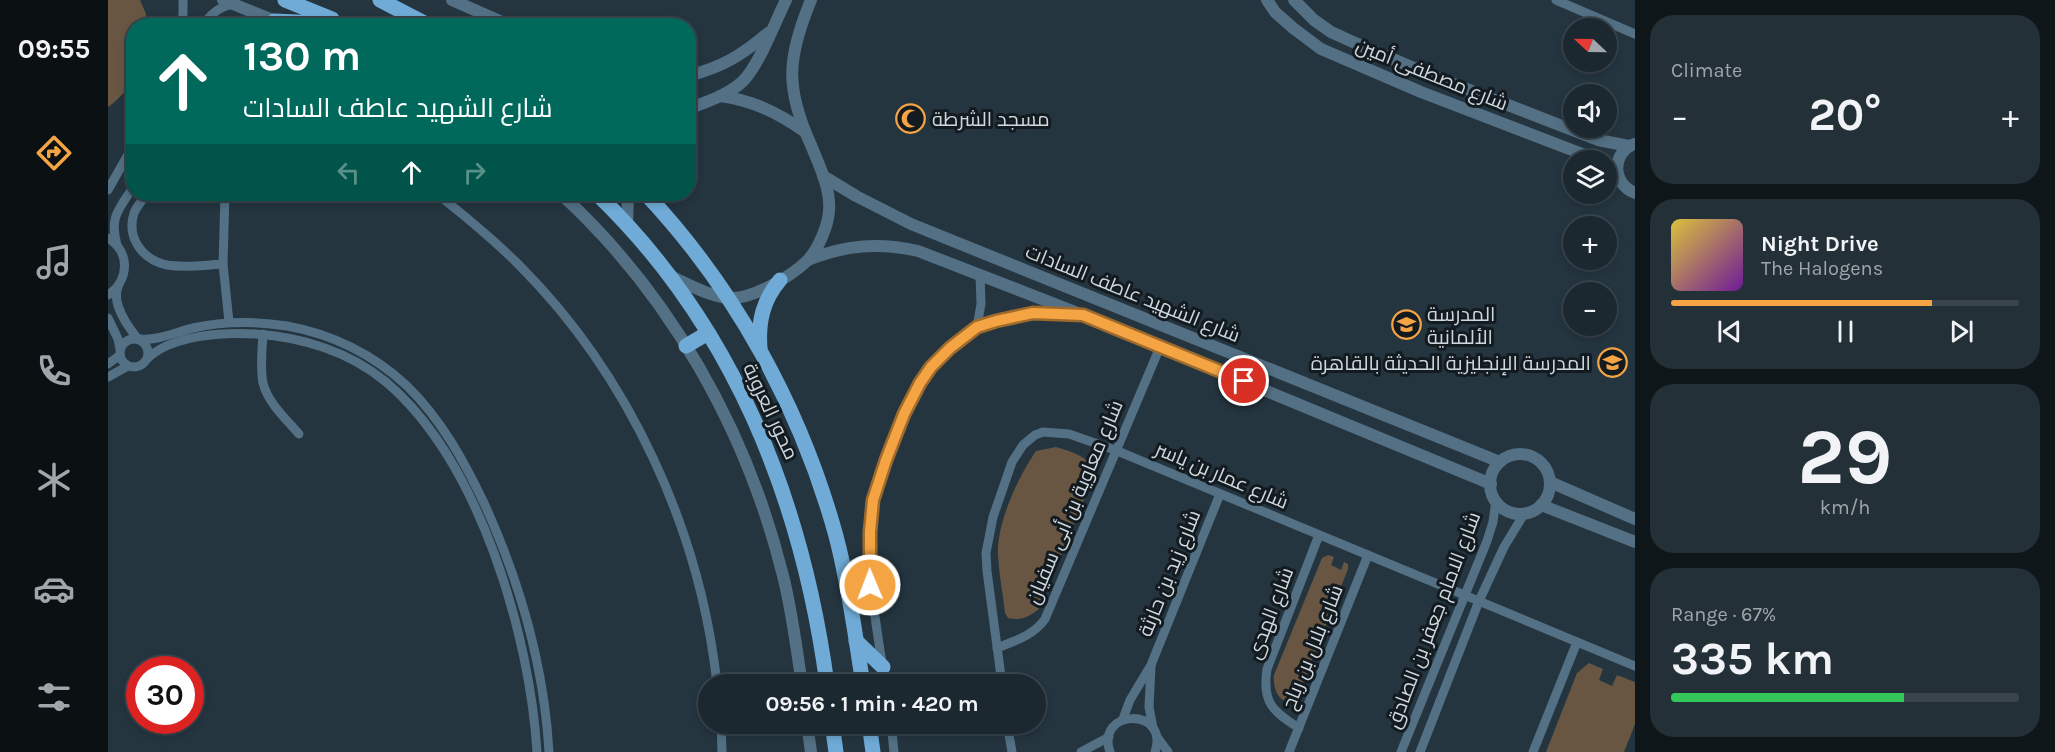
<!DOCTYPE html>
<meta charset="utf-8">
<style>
body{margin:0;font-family:Karla,Cairo,sans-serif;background:#243038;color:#f1f3f6;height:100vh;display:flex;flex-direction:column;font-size:22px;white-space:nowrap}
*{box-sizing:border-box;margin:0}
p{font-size:20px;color:#a0a6ab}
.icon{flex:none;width:33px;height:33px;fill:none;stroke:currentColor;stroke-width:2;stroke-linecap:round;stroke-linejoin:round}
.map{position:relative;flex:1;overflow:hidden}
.panel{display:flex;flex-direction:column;gap:15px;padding:15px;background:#0f161a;width:420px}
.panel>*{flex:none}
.banner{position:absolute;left:18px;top:18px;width:570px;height:183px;border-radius:24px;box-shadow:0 3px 9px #0003,0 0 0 2px #39444c;background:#00695c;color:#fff;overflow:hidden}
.needle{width:39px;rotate:292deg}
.fabs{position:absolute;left:1455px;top:18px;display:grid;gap:12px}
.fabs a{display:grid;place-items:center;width:54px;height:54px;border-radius:50%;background:#1b2830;box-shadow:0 3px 9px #0003,0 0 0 2px #39444c;font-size:30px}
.speed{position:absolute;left:18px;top:656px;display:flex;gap:12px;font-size:30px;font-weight:700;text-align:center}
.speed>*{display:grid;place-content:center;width:78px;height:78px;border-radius:50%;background:#1b2830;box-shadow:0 3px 9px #0003,0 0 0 2px #39444c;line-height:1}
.speed .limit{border:9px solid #d22;background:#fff;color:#111}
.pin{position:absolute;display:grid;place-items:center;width:51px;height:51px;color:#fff;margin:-26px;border:3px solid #fff;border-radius:50%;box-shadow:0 2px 6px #0007}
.me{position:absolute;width:66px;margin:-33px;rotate:359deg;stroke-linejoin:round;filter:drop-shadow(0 0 4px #0008)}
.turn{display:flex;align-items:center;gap:21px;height:126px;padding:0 18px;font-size:27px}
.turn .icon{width:78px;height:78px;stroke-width:2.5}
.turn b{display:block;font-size:42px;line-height:51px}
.lanes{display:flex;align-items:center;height:57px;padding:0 18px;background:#0003;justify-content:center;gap:30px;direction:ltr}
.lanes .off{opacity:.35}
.big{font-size:45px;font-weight:700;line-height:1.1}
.panel .card{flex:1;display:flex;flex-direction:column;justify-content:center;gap:9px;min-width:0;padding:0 21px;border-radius:24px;background:#243038}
.panel .dial{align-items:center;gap:0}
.dial b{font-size:78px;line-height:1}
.song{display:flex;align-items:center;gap:18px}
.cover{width:72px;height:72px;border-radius:9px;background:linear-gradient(135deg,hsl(50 70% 55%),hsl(280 70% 35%))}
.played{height:6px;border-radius:3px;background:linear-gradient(90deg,#f4a443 75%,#39444c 75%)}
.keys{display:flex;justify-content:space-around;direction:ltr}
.heat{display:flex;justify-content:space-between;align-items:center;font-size:33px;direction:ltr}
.charge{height:9px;border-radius:4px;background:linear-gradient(90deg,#34c759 67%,#39444c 0)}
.trip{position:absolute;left:590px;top:674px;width:348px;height:60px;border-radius:30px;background:#1b2830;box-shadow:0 3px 9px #0003,0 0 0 2px #39444c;font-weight:700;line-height:60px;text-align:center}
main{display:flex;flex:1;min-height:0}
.tabs{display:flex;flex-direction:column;width:108px;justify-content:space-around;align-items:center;background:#0b1013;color:#a0a6ab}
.tabs .icon{width:42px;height:42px}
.tabs .active{color:#f4a443}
.tabs b{font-size:27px;color:#f1f3f6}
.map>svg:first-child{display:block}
</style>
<main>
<nav class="tabs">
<b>09:55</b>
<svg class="icon active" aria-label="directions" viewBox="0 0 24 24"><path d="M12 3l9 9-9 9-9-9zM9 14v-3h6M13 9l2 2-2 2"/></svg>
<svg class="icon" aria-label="music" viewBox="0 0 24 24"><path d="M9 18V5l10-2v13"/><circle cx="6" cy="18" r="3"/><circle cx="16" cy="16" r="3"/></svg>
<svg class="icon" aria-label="phone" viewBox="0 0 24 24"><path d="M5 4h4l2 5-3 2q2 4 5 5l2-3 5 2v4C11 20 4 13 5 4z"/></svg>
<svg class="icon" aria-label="climate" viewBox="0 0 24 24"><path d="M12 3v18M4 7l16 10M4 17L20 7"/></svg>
<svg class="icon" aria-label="car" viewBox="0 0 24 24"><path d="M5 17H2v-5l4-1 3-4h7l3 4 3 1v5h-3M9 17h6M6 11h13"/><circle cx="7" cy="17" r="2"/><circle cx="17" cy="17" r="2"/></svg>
<svg class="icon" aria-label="filters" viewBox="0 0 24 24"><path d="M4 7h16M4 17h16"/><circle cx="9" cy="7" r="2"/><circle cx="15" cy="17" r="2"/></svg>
</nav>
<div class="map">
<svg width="1527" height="752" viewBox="0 0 1527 752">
<rect width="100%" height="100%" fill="#243540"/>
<!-- green -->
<g fill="#685642">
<path d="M0 0H32L38 14V25L26 26C26 61 33 84 0 107Z"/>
<path d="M948 447C964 452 981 456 987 473L931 609C920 617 914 621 900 618L897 613C895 594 891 575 890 556 888 524 910 477 928 451Z"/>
<path d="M1220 555 1226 557 1223 565 1233 570 1236 562 1240 564V569L1191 693C1176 712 1164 692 1166 675L1214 558Z"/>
<polygon points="1481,663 1495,669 1491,680 1504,686 1509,675 1527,682 1527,724 1516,752 1438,752 1469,673"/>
</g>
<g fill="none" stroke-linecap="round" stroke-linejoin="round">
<!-- minor -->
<g stroke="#537084" stroke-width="9">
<polyline points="1448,0 1527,34"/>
<polyline points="73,26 75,14 75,0"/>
<path d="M95 26C102 14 111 7 124 4"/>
<polyline points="0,190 26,144"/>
<path d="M39 194C34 200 29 206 26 213 18 238 35 260 59 265 77 268 98 265 115 264"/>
<polyline points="117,194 115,264 121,322"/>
<path d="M329 194C357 216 385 239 411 265 521 375 592 529 609 684"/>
<path d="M0 238C23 252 21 281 0 295"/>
<path d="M9 245C1 217 11 209 26 186"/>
<path d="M10 287C3 303 20 327 30 339"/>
<polyline points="0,318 10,339 12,349"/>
<polyline points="869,327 873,304 872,274"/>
<path d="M155 334C154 350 152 368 155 383 160 403 178 419 191 434"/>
<circle cx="26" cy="353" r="14"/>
<path d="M32 339C49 341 68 332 85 328 116 321 147 321 179 326 224 334 266 355 299 386 333 419 356 461 376 503 412 582 436 665 441 752"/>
<path d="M40 358C64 335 116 332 148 334 194 337 242 352 278 382 371 460 422 635 429 752"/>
<polyline points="0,364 12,355"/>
<polyline points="0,377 20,366"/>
<path d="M889 648C907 641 926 635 937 619L1052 347"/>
<polyline points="1043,667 1041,707 1045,728"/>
<path d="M777 684C770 633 759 582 762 530 765 481 792 410 821 370 833 354 852 337 869 328 898 311 935 314 967 315"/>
<polyline points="894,684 879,571 878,553 885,517 904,462 915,445 927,435 935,432 961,434 1007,450 1527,666"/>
<polyline points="1015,719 1022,700 1043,665 1112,494"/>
<polyline points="613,723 614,752"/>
<polyline points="783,723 786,752"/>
<polyline points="899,723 904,752"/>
<path d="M1191 728C1164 711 1154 702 1159 669L1211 535"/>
<polyline points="1049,737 1060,752"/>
<polyline points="973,752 1001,737"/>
<path d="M1002 752C987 708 1062 707 1047 752"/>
<polyline points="1181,752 1260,555"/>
<polyline points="1293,752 1379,541 1385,522 1388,500"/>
<polyline points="1312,752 1371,601 1396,547 1416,514"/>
<polyline points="1425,752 1469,642"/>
</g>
<!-- tertiary -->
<g stroke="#537084" stroke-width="12">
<polyline points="115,0 175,24"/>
<polyline points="344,0 403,26"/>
<polyline points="1159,0 1167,12 1185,28 1213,49 1313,92 1490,160"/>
<polyline points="1186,0 1206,20 1223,32 1245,42 1320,74 1490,140 1521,146"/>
<path d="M580 76C614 67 633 56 660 33"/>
<path d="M612 96C644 100 670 113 696 131"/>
<path d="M580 109C598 102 620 95 634 82 651 66 667 22 678 0"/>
<path d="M1526 144C1503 153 1504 184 1527 193"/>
<polyline points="715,176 748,196 803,224 1392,462"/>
<path d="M453 194C562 294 638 429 674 572 684 609 688 647 694 684"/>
<polyline points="519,226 520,194"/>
<path d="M700 260C737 245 771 242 810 251L975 315 1383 484"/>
<path d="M562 276C580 284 602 297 622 298 645 299 682 277 699 261 710 250 720 226 721 211 723 189 711 165 703 145 677 88 679 58 703 0"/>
<circle cx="1412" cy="484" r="30"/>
<polyline points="1442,482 1527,519"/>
<polyline points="1433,505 1527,542"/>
<polyline points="699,723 703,752"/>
</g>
<!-- primary -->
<g stroke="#6fabd6" stroke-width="15">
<polyline points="177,0 224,19"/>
<polyline points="272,0 322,26"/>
<polyline points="166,21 236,24"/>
<path d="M489 194C625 325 694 499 719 684"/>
<path d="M538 194C628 290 693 409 728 536 741 585 747 635 755 684"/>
<polyline points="578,346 600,333"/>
<path d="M652 348C650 321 655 300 672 280"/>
<polyline points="740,589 763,585"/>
<polyline points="748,641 775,667"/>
<polyline points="724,723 728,752"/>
<polyline points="761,723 765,752"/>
</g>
</g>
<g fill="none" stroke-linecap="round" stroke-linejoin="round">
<defs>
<polyline id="route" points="762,585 762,532 765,500 778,460 796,414 812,383 823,367 842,348 869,327 888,321 925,313 975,315 1136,381"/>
</defs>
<!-- route casing -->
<use href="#route" stroke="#9f6b2c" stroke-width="15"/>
<!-- route -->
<use href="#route" stroke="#f4a443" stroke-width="10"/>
</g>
<!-- icons -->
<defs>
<symbol id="mosque-ring" viewBox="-11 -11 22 22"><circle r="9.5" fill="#141b20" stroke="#f4a443" stroke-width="1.5"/><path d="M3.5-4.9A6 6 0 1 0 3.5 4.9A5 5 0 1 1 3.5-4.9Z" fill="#f4a443"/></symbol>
<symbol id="school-ring" viewBox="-11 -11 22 22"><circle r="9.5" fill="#141b20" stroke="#f4a443" stroke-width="1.5"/><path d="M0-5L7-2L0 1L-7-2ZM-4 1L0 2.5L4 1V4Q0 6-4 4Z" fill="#f4a443"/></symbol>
</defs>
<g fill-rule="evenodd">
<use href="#mosque-ring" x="786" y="102" width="33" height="33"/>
<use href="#school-ring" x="1282" y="308" width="33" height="33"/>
<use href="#school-ring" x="1488" y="346" width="33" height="33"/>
</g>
<g text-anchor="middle" stroke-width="6" stroke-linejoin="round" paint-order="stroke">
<!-- street labels -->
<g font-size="20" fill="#ced8df" stroke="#141b20">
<text transform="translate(1324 74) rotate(22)" y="7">شارع مصطفى أمين</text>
<text transform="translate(1025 293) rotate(22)" y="7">شارع الشهيد عاطف السادات</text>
<text transform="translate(663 411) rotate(65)" y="7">محور العروبة</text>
<text transform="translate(1114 475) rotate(23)" y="7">شارع عمار بن ياسر</text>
<text transform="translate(966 502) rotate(-67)" y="7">شارع معاوية بن أبى سفيان</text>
<text transform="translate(1061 573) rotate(-68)" y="7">شارع زيد بن حارثة</text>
<text transform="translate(1162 613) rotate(-69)" y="7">شارع الهدى</text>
<text transform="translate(1325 620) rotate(-69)" y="7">شارع الامام جعفر بن الصادق</text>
<text transform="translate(1204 647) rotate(-68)" y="7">شارع بلال بن رباح</text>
</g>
<!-- poi labels -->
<g font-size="20" fill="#ced8df" stroke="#141b20" text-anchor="start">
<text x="824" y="126">مسجد الشرطة</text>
<text x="1319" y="321">المدرسة<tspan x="1319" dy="23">الألمانية</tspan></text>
<text x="1483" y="370" text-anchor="end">المدرسة الإنجليزية الحديثة بالقاهرة</text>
</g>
</g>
</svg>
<div class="fabs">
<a><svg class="needle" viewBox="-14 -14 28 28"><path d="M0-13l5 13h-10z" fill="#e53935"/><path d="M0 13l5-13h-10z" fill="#a0a6ab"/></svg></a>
<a><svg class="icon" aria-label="sound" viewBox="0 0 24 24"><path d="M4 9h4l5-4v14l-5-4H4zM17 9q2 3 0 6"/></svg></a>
<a><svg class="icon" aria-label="layers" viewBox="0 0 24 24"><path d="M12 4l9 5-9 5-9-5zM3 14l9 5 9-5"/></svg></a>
<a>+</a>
<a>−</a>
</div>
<div class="speed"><div class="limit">30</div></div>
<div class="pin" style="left:1136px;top:381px;background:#d93025"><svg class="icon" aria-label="arrive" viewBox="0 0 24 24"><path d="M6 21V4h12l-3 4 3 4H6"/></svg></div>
<svg class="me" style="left:762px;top:585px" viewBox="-20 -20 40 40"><circle r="17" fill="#f4a443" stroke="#fff" stroke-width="3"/><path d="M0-11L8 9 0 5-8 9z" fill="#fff"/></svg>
<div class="trip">09:56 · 1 min · 420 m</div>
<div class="banner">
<div class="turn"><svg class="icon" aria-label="ahead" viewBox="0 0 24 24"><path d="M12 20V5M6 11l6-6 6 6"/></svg><div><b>130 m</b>شارع الشهيد عاطف السادات</div></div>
<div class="lanes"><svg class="icon off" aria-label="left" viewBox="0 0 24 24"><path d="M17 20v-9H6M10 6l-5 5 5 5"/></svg><svg class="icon" aria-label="ahead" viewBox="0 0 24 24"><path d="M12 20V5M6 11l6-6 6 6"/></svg><svg class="icon off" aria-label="right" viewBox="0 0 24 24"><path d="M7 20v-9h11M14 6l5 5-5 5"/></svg></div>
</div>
</div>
<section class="panel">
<div class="card"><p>Climate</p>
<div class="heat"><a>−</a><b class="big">20°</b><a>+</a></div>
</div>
<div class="card">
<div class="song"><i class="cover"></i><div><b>Night Drive</b><p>The Halogens</p></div></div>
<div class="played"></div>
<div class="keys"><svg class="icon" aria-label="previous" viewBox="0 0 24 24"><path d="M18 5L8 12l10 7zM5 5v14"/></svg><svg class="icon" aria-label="pause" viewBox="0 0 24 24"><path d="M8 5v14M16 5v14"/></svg><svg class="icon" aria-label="next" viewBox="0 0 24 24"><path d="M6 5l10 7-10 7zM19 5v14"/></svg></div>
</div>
<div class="card dial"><b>29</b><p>km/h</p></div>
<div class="card"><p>Range · 67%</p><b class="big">335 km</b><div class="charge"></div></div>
</section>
</main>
